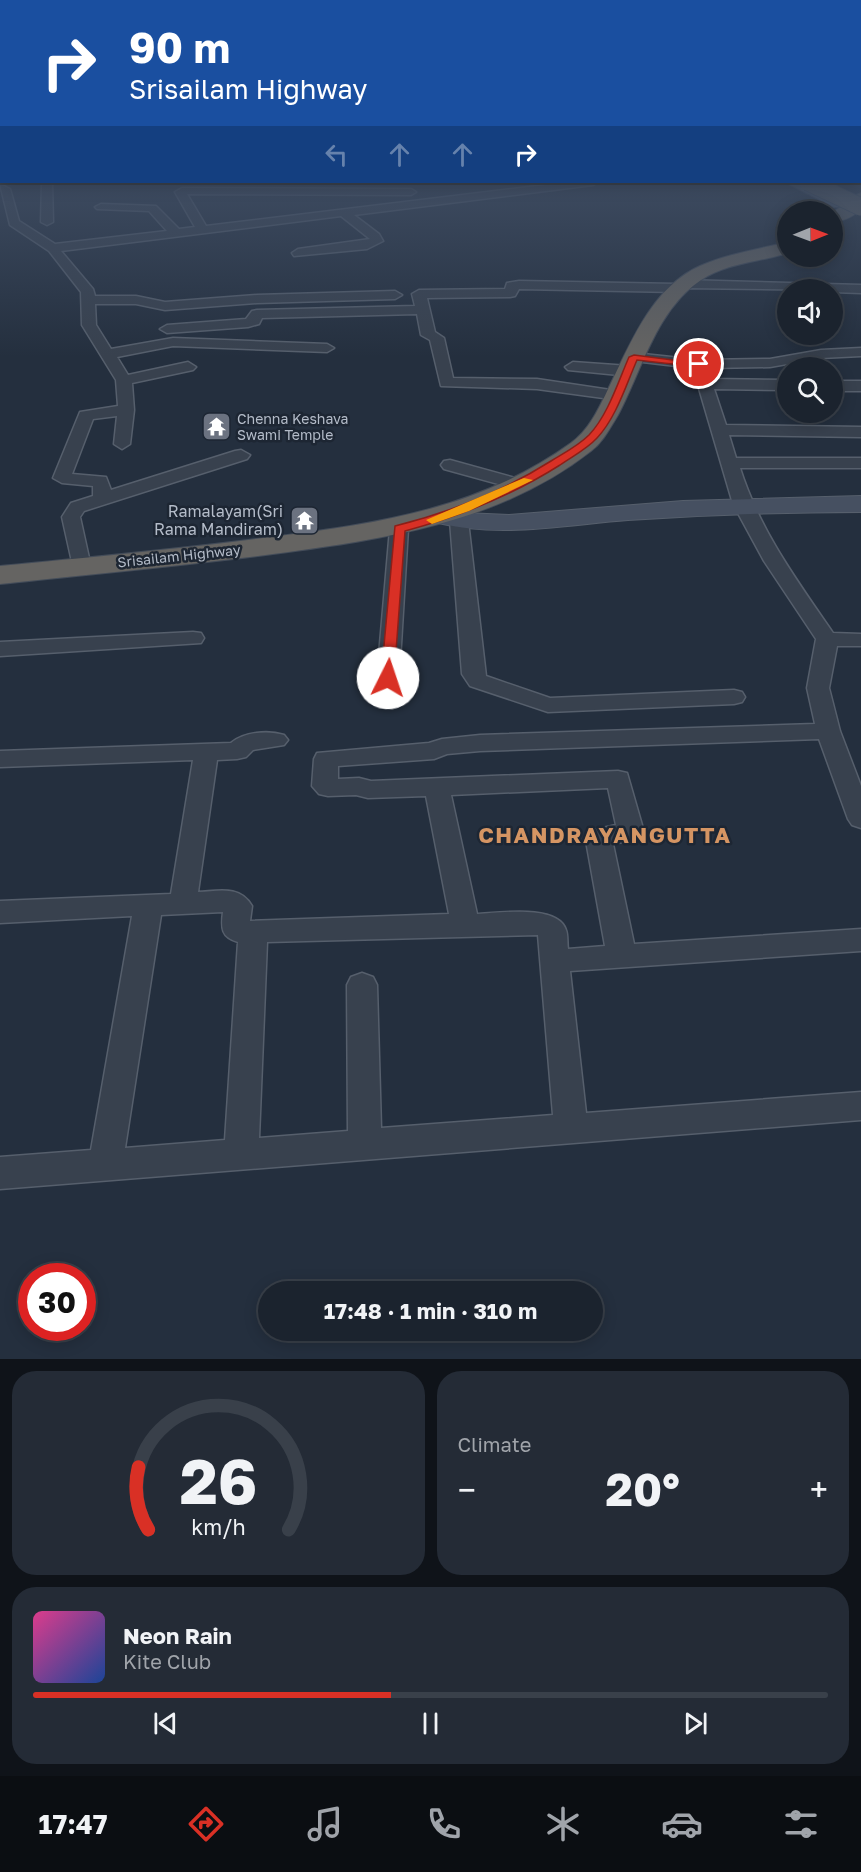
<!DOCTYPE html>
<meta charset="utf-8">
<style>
body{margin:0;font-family:"Golos Text",sans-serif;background:#242b36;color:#f1f3f6;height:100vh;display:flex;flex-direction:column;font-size:22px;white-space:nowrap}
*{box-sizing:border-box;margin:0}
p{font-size:20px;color:#a0a4aa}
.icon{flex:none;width:33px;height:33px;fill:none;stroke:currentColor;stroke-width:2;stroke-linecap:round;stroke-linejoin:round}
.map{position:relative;height:1359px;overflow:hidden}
.panel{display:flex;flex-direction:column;gap:12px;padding:12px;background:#0f1319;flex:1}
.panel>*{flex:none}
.top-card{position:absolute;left:0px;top:0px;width:861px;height:183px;box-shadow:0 3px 15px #0003,0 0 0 2px #39404a;background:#1a4fa0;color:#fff;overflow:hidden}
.needle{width:39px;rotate:89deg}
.buttons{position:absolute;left:777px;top:201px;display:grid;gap:12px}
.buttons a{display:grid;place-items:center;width:66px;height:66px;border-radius:50%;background:#1b232e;box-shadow:0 3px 15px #0003,0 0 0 2px #39404a;font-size:30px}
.speed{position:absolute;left:18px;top:1263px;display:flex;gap:12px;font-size:30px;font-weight:700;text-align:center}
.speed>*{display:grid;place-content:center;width:78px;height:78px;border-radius:50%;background:#1b232e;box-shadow:0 3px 15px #0003,0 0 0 2px #39404a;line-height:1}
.speed .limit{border:9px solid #d22;background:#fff;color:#111}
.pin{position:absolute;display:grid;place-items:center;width:51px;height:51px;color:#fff;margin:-26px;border:3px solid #fff;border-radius:50%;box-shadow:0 2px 6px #0007}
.me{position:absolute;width:66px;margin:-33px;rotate:4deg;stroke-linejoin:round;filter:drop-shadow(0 0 4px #0008)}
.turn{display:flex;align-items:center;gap:21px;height:126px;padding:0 30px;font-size:27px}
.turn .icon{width:78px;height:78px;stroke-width:2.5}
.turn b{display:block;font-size:42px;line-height:51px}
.lanes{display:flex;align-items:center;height:57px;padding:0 30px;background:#0003;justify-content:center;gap:30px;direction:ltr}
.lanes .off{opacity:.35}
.big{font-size:45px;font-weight:700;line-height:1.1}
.panel .widget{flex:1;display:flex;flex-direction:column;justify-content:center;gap:9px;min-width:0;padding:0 21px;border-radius:24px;background:#242b36}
.panel .dial{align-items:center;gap:0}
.dial svg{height:156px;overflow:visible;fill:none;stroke:#39404a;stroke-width:7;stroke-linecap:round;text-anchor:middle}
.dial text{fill:#f1f3f6;stroke:none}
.song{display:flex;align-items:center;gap:18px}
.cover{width:72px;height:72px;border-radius:9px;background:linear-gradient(135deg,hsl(330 70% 55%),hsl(220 70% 35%))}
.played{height:6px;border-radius:3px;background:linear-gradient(90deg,#d93025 45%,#39404a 45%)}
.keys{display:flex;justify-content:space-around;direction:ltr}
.heat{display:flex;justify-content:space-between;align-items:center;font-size:33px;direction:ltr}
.panel .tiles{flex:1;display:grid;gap:12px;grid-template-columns:1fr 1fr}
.widget:last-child{grid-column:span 2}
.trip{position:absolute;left:258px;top:1281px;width:345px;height:60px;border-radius:30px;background:#1b232e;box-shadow:0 3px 15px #0003,0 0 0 2px #39404a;font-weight:700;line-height:60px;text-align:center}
.menu{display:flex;height:96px;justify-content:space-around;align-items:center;background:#0b0e12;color:#a0a4aa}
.menu .icon{width:42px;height:42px}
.menu .on{color:#d93025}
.menu b{font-size:27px;color:#f1f3f6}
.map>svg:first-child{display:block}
</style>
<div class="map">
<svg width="861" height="1359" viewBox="0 0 861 1359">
<rect width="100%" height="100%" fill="#242f3e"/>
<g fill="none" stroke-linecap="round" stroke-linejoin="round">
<defs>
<g id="minor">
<polygon points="42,182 52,182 53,222 47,225 41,222"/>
<polygon points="571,182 598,182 593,185 354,215 379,234 383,241 367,249 294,256 292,253 298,249 370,239 341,216 61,251 93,289 95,296 136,296 165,302 257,295 395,291 402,295 395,299 257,303 165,310 136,304 95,304 96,325 111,349 173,338 327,344 334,348 327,352 173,346 117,357 128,375 188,362 196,367 193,370 132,383 134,410 130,444 122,449 114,444 117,416 93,419 72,474 106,477 111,490 235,451 241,450 250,455 247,459 84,511 80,517 91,567 88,571 74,571 62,517 71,503 93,496 93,486 62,483 53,478 80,412 118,406 116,380 82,325 81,292 49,251 10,225 0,184 10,189 19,221 55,244 167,231 149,211 97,209 95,207 101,204 156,206 179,229 195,227 175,192 182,188 411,189 416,192 411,195 187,194 206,226"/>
<polygon points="682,280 861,285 861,293 832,292 832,290 684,288 677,292 519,289 515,296 510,297 427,298 435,332 444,338 453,378 537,379 624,392 626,395 624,398 618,400 537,389 441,386 430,340 421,335 417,314 262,318 259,324 248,327 167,333 160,329 167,325 246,319 252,311 257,310 415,306 412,294 419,290 505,289 507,283 519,281 676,284"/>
<polygon points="832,303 840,308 838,311 832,312"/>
<path d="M861 348V356L821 358 770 367 708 368 711 379 788 380V390L714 389 726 425 861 427V437L729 435 736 458H861V468H740C760 531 796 579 833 633L861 634V646H837L829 688 840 731 861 786V828L852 825 848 819 819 739 480 751 447 754 434 759 338 766V779L359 778 371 781 618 771 627 773 644 832 640 838 613 844 634 944 861 929V951L570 971 586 1113 861 1092V1120L0 1189V1157L91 1150 132 916 0 923V901L171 894 193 760 0 767V751L231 743C244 732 268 730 284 735L288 740 284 745 253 750 246 757 237 759 217 760 198 892C219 891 240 885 252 906L250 921 449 914 426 796 368 798 356 795 328 796 319 794 312 786 314 759 317 753 429 743 442 739 480 735 815 724 807 688 816 639 764 561 733 504 693 368 634 361 627 357 634 353 699 360 770 359 821 350ZM608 788 616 825 594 830 586 841 605 946 568 949C567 943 568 935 566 930 558 904 499 913 477 914L451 795ZM223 912C221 928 221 937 238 942L225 1140 125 1148 161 915ZM538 935 553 1115 381 1128 377 985 373 977 362 973 351 977 347 985 348 1131 259 1138 267 942Z"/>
<polygon points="573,362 629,366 637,371 629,376 568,370 565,367"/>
<rect x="832" y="381" width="29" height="10"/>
<polygon points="450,460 526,481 529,485 520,490 444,469 441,465 444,461"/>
<polygon points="459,515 468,521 486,676 550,698 734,690 742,692 745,697 742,702 734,704 548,712 470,686 462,674 450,521"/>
<polygon points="399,523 408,529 399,678 396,683 380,683 377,678 390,529"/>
<polygon points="193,632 201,633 204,638 201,643 0,656 0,642"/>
</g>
<path id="secondary" d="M861 496V512C783 512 706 515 628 520 564 525 501 538 438 523L434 517 438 511 447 509 465 513 509 515 683 501Z"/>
<polygon id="primary" points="785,182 805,182 848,204 846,207 834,207"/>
<g id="trunk">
<polygon points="861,168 861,178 860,178 860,169"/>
<path d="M861 193C861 215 853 218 832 223V212C844 207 852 195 861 193Z"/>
<path d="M788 242V253C759 262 726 263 701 280 656 310 642 370 618 415 610 428 603 442 591 451 499 523 385 539 273 554 182 566 91 574 0 584V566C90 557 181 549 271 537 381 523 479 509 571 443 592 428 602 401 613 379 633 337 655 286 700 266 727 254 759 249 788 242Z"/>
</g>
</defs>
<!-- minor casing -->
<use href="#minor" stroke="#565f6c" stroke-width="3"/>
<!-- secondary casing -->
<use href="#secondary" stroke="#565f6c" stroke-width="2"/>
<!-- primary casing -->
<use href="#primary" stroke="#414a57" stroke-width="2"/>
<!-- trunk casing -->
<use href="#trunk" stroke="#434c59" stroke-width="2"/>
<!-- minor -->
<use href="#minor" fill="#38414e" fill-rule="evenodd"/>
<!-- secondary -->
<use href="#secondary" fill="#465061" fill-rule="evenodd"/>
<!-- primary -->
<use href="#primary" fill="#56606e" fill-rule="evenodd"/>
<!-- trunk -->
<use href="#trunk" fill="#656462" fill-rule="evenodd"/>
<defs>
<polyline id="trunk-bridge" points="808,182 861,207"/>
</defs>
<!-- trunk-bridge casing -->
<use href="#trunk-bridge" stroke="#434c59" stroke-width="19" stroke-linecap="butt"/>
<!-- trunk-bridge -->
<use href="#trunk-bridge" stroke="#656462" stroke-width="17"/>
</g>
<!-- sky -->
<linearGradient id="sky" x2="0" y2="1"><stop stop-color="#141a22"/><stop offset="0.47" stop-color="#3f4d63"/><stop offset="1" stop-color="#3f4d63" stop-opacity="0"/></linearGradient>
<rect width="861" height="357" fill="url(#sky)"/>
<!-- route -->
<path fill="#d93025" stroke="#8d1f18" stroke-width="1.5" d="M634 355 704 364 699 367 637 360C626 385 616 418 597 438 587 449 573 456 560 465 511 496 461 516 405 531L394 678 388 682 383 681 381 678 395 526C451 512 502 492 551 461 564 453 578 446 589 435 608 415 618 382 629 357Z"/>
<!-- slow -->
<polygon fill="#f59e0b" points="524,478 533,480 469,511 432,524 426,520"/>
<!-- icons -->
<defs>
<symbol id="temple-square" viewBox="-11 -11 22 22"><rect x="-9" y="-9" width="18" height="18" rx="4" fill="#6b7280" stroke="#1d2633"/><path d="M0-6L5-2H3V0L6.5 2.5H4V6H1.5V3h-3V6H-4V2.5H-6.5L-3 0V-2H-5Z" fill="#fff"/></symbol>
</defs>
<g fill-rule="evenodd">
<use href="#temple-square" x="200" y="410" width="33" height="33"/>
<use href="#temple-square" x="288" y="504" width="33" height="33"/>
</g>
<g text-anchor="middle" stroke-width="5" stroke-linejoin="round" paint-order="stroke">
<!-- far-poi labels -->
<g font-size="14" fill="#b4bcc9" stroke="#1d2633" text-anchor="start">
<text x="237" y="424">Chenna Keshava<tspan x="237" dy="16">Swami Temple</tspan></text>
</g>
<!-- far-street labels -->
<g font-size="14" fill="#b4bcc9" stroke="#1d2633">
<text transform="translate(179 556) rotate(-6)" y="5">Srisailam Highway</text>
</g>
<!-- poi labels -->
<g font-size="16" fill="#b4bcc9" stroke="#1d2633" text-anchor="end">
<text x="283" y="517">Ramalayam(Sri<tspan x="283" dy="18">Rama Mandiram)</tspan></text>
</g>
<!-- district labels -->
<g font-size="22" font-weight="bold" letter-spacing="1.5" fill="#d59563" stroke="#1d2633">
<text x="605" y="843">CHANDRAYANGUTTA</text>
</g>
</g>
</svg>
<div class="buttons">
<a><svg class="needle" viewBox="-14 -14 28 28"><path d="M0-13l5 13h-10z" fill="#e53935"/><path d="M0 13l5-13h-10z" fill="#a0a4aa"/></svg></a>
<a><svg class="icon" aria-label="sound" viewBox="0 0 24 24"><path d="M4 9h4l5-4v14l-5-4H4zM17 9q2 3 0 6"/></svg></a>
<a><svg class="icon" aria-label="search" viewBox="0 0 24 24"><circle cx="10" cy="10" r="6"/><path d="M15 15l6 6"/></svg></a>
</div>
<div class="speed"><div class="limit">30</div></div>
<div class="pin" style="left:699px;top:364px;background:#d93025"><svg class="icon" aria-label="arrive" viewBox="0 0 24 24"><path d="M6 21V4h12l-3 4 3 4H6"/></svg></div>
<svg class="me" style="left:388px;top:678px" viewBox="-20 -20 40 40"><circle r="19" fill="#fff"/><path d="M0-13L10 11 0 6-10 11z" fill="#d93025"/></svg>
<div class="trip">17:48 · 1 min · 310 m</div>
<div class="top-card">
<div class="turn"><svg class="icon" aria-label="right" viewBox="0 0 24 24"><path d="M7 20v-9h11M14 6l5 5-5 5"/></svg><div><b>90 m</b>Srisailam Highway</div></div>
<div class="lanes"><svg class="icon off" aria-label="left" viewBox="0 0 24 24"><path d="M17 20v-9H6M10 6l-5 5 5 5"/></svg><svg class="icon off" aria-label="ahead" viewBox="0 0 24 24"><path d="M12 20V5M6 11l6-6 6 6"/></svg><svg class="icon off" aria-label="ahead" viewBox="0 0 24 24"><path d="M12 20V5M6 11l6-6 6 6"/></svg><svg class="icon" aria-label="right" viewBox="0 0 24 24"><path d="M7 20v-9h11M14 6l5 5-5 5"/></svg></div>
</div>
</div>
<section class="panel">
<div class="tiles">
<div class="widget dial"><svg viewBox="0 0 100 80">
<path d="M14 69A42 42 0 1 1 86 69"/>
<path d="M14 69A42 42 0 0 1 9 37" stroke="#d93025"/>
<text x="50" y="56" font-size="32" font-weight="700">26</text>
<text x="50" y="72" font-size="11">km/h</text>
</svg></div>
<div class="widget"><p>Climate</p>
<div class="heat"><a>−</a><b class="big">20°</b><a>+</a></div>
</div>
<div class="widget">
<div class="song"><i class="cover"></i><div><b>Neon Rain</b><p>Kite Club</p></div></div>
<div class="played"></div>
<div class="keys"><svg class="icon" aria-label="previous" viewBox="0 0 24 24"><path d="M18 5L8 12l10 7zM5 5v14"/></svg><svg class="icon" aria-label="pause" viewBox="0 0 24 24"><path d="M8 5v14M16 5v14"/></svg><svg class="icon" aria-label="next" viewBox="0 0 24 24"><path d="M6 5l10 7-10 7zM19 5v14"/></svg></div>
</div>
</div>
</section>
<nav class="menu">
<b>17:47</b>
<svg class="icon on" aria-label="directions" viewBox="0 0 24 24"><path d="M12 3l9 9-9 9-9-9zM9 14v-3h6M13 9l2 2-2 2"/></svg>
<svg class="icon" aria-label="music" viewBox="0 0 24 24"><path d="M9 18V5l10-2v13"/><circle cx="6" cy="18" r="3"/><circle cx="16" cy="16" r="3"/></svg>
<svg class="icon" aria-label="phone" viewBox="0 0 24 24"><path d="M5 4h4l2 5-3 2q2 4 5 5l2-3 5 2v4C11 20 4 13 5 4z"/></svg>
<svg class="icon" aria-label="climate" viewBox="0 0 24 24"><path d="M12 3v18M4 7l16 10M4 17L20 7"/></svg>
<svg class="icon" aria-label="car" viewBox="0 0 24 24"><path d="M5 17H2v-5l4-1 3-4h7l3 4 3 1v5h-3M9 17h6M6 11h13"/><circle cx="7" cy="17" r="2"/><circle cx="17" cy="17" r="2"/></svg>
<svg class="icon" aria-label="filters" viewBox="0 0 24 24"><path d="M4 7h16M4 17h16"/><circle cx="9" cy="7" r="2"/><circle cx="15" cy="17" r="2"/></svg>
</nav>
